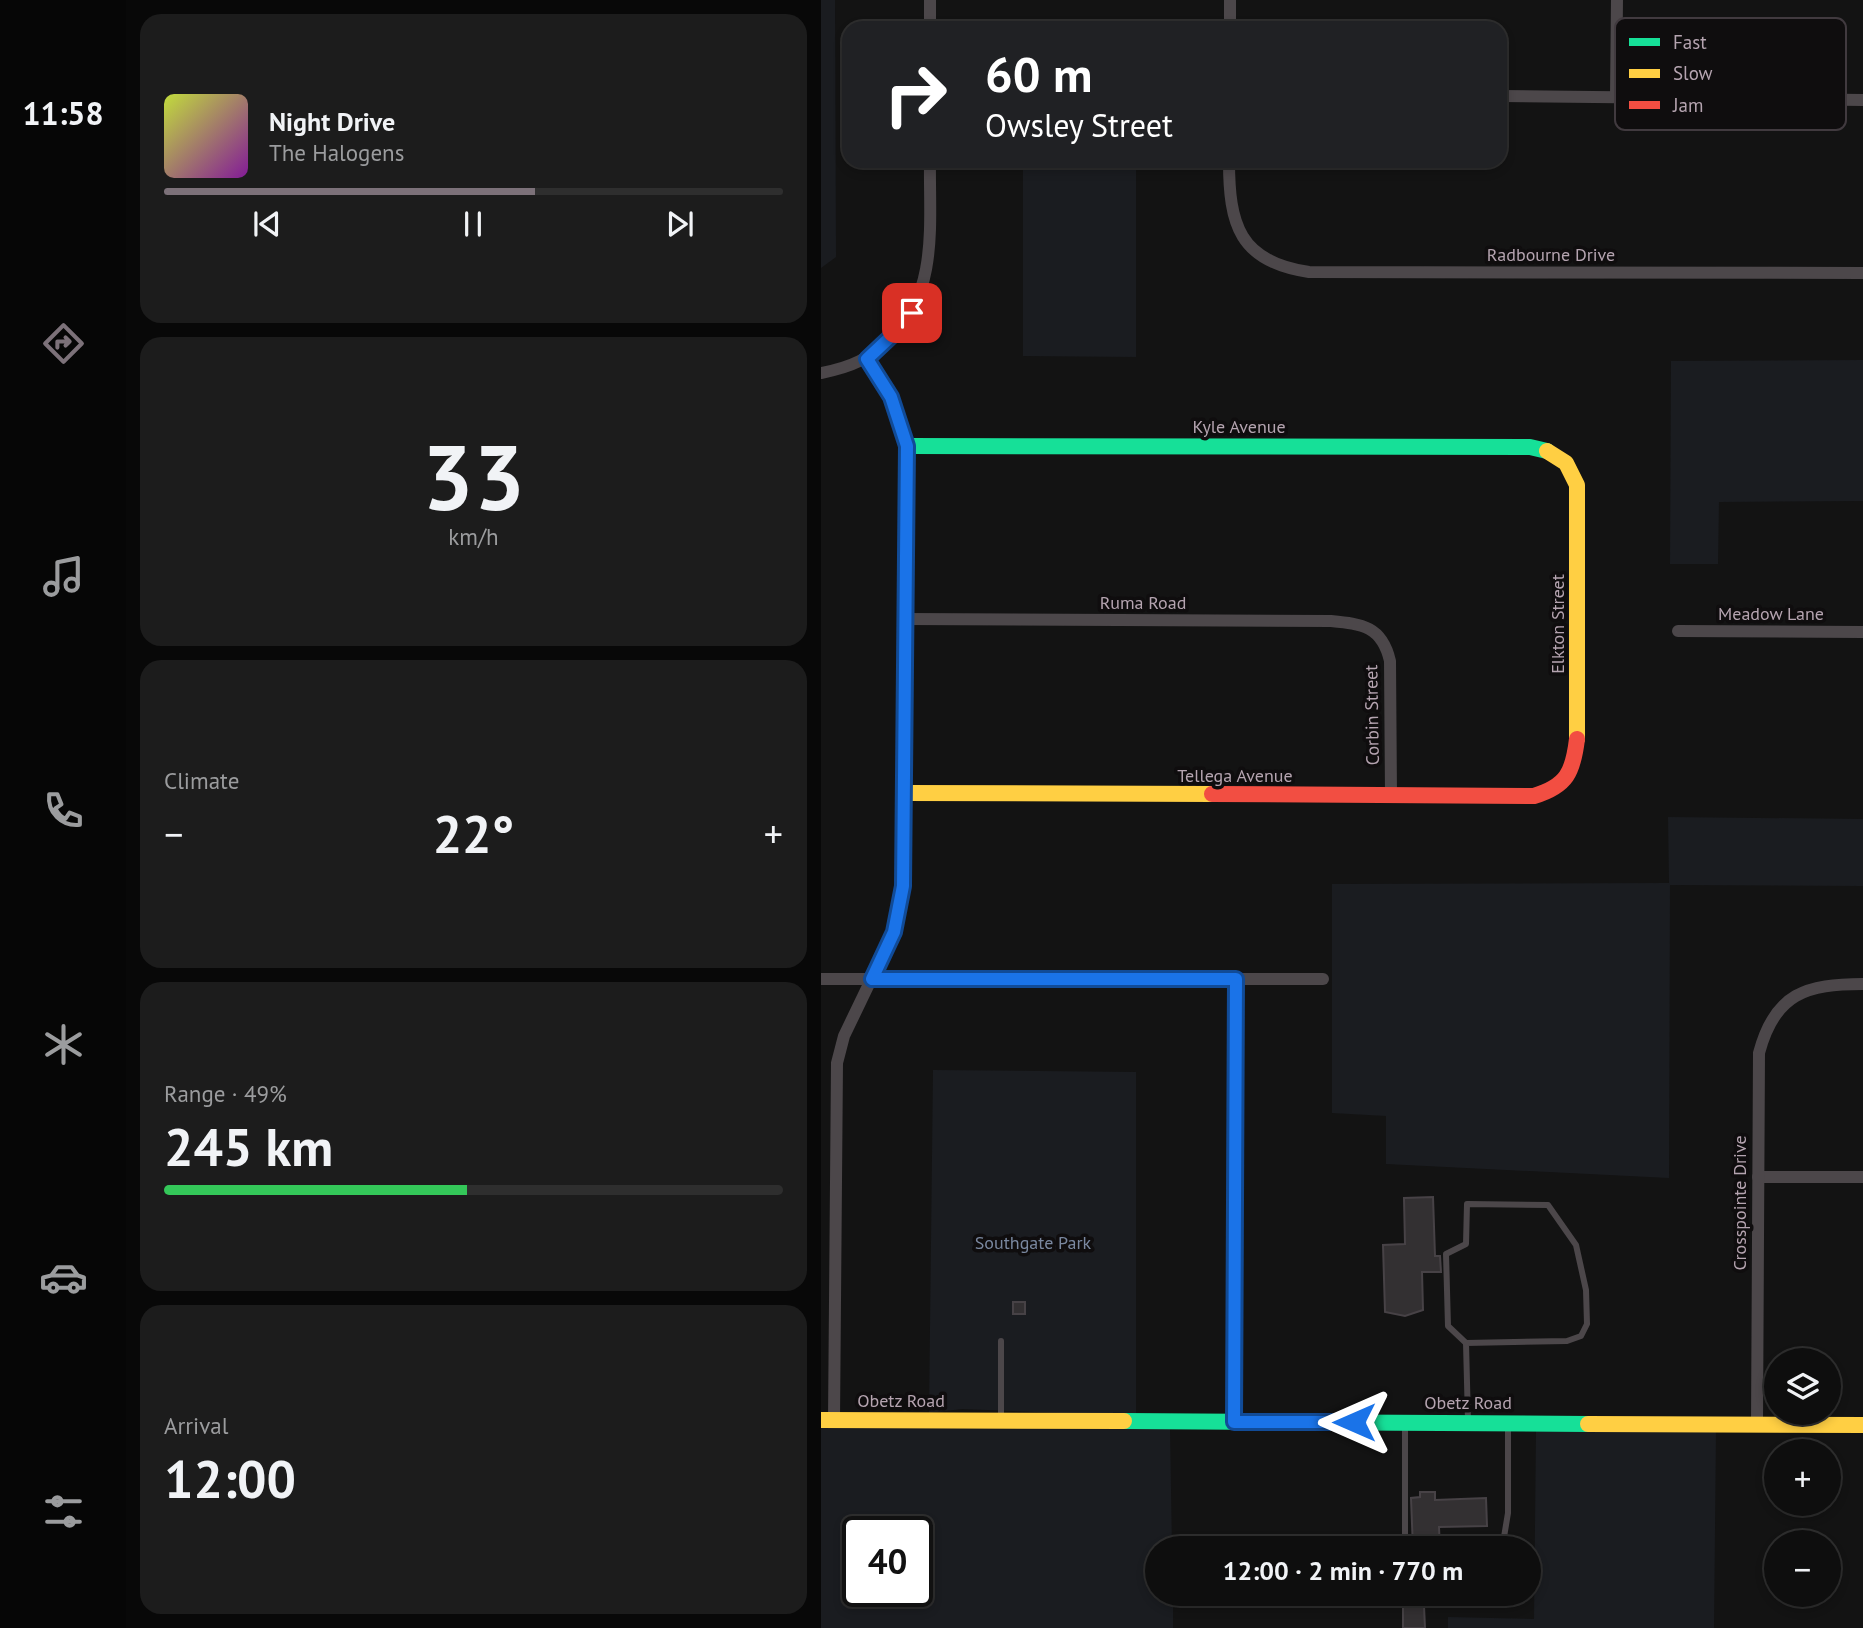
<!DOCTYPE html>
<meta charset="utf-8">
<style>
body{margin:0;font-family:"PT Sans",sans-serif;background:#1c1c1c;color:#f1f3f6;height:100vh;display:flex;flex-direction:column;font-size:26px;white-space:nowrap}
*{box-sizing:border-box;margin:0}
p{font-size:23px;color:#9b9c9e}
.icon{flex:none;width:38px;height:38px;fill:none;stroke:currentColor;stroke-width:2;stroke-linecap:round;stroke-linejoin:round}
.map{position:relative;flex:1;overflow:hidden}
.sheet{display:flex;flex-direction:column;gap:14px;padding:14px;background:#080808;width:695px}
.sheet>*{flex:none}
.guide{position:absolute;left:21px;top:21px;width:665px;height:147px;border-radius:21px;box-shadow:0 4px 10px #0003,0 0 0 2px #2e2e2e;background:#202124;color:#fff;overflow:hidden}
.buttons{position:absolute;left:943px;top:1348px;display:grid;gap:14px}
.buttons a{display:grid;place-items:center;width:77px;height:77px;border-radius:50%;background:#0e0e0e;box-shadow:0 4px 10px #0003,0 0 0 2px #2e2e2e;font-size:35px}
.speed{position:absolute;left:21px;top:1516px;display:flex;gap:14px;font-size:35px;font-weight:700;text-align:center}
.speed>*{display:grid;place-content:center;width:91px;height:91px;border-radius:50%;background:#0e0e0e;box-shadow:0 4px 10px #0003,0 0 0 2px #2e2e2e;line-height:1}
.speed .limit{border:4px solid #111;border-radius:10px;background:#fff;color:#111}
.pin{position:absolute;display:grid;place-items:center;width:60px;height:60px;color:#fff;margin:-30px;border-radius:14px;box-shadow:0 4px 10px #0006}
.me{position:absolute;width:77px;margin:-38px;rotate:270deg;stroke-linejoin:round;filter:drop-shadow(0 0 5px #0008)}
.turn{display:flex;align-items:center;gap:24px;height:147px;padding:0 28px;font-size:32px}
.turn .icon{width:91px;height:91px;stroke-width:2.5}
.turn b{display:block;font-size:49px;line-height:60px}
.big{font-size:52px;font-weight:600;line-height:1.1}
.sheet .tile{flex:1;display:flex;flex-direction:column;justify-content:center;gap:10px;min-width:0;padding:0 24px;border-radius:21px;background:#1c1c1c}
.sheet .dial{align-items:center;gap:0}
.dial b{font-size:91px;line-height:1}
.song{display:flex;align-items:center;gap:21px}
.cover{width:84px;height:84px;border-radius:10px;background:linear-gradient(135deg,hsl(70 70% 55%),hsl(290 70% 35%))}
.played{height:7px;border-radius:4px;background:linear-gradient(90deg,#7c7179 60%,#2e2e2e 60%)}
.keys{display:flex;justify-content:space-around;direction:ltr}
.heat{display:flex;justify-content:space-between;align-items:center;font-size:38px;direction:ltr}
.charge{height:10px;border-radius:5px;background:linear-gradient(90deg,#34c759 49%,#2e2e2e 0)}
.trip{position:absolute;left:324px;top:1536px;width:396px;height:70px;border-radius:35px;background:#0e0e0e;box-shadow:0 4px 10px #0003,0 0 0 2px #2e2e2e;font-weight:600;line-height:70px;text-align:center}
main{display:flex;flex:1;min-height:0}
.tab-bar{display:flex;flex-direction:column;width:126px;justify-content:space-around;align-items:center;background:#060606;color:#9b9c9e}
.tab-bar .icon{width:49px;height:49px}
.tab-bar .current{color:#7c7179}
.tab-bar b{font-size:32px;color:#f1f3f6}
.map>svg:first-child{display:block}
</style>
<main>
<nav class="tab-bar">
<b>11:58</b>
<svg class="icon current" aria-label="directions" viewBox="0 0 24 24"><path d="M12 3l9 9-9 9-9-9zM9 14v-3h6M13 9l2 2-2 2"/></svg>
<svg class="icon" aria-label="music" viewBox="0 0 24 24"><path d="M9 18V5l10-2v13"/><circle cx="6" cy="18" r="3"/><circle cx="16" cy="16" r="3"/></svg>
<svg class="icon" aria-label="phone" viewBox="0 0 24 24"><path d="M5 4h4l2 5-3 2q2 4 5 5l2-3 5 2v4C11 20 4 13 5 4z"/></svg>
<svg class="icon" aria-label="climate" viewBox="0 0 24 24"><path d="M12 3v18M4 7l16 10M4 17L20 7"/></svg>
<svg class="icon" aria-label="car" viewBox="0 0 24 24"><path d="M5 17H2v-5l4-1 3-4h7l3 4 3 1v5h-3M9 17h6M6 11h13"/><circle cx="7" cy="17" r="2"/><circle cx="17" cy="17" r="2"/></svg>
<svg class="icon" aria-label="filters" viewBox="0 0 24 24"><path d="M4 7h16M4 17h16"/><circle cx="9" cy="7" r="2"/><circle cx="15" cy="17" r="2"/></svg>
</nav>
<section class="sheet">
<div class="tile">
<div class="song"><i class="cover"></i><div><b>Night Drive</b><p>The Halogens</p></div></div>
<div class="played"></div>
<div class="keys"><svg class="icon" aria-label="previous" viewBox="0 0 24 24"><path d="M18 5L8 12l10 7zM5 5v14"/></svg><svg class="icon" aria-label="pause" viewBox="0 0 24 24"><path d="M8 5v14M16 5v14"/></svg><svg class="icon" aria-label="next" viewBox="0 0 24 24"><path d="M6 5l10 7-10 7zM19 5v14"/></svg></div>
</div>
<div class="tile dial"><b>33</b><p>km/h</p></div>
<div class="tile"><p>Climate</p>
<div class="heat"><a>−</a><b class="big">22°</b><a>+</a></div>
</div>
<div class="tile"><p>Range · 49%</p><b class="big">245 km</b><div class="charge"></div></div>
<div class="tile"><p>Arrival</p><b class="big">12:00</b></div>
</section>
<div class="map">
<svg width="1043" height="1628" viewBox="0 0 1043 1628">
<rect width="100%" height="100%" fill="#131313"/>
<!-- green -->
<g fill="#1a1c20" fill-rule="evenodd">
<polygon points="0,0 14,0 15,257 0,268"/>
<polygon points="202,161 315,161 315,357 202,356"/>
<polygon points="1042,360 1042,501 898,502 897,564 849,564 850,361"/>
<polygon points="847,817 1043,819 1042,886 849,885 848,1178 565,1164 565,1116 511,1113 511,884 848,883"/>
<polygon points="112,1070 315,1072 315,1416 141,1409 108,1413"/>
<path d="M0 1427H349L351 1549H336V1594H352V1628H0ZM37 1531H96V1591H37Z"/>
<polygon points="715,1431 895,1432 893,1628 627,1628 627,1617 713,1619"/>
</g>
<!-- building -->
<g fill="#333032" stroke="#474246" stroke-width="2">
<polygon points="612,1197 614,1256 619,1256 620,1272 601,1272 602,1310 584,1316 564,1312 562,1245 584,1244 583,1198"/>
<rect x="192" y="1302" width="12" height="12"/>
<polygon points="599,1492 614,1492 614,1500 665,1498 666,1526 618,1527 619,1549 592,1549 590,1498 599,1497"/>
<polygon points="603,1606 604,1628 582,1628 582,1607"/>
</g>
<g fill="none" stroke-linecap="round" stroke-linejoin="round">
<!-- lane -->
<g stroke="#4c474a" stroke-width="6">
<polyline points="645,1343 627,1326 625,1254 645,1244 646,1204 727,1205 755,1245 765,1290 766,1324 760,1336 746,1341 645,1343 647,1421"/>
<polyline points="180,1419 180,1341"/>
<polyline points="584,1549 584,1424"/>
<polyline points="681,1549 687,1513 687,1425"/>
</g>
<!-- street -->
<g stroke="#4c474a" stroke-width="12">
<polyline points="109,28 109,0"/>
<polyline points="409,28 409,0"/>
<polyline points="679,96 1043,100"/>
<polyline points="795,97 796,0"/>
<path d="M408 161C408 224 418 262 488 272L1043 273"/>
<path d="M0 373C31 367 48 359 71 337 118 290 108 222 109 161"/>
<path d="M84 619 510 621C541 624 561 626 569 661L570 796"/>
<polyline points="857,631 1043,632"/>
<polyline points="0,979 502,979"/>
<polyline points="937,1177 1043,1177"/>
<path d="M13 1420 16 1063 23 1036 73 932 82 885 86 446C79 412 64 387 46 359"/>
<polyline points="413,1422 415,979"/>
<path d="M936 1425 938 1053C954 993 985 984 1043 984"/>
</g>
<!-- fast -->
<g stroke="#16e098" stroke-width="16">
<polyline points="86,446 709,447 726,451"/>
<polyline points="303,1421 767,1424"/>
</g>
<!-- slow -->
<g stroke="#ffcf43" stroke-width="16">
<polyline points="726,451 745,463 756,485 756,739"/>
<polyline points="83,793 391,794"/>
<polyline points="0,1420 303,1421"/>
<polyline points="767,1424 1043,1425"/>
</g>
<!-- jam -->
<path stroke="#f24e42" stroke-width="16" d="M391 794 713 796C746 786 752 772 756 739"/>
</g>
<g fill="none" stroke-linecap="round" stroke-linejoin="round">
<defs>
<polyline id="route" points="91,313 80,327 46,359 70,397 86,446 82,886 73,932 51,979 415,979 413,1422 533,1422"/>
</defs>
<!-- route casing -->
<use href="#route" stroke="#114b97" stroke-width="18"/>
<!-- route -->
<use href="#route" stroke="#1a73e8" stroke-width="12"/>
</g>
<g text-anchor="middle" stroke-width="7" stroke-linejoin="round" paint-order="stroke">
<!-- street labels -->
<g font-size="18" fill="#b5a4b0" stroke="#0f0d0e">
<text x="730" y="261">Radbourne Drive</text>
<text x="418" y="433">Kyle Avenue</text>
<text x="322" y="609">Ruma Road</text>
<text x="950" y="620">Meadow Lane</text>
<text transform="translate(737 624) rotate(-90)" y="6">Elkton Street</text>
<text transform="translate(551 715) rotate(-91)" y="6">Corbin Street</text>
<text x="414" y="782">Tellega Avenue</text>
<text transform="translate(919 1203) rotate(-90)" y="6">Crosspointe Drive</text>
<text x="80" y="1407">Obetz Road</text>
<text x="647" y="1409">Obetz Road</text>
</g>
<!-- park labels -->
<g font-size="18" fill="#7a88a0" stroke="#0f0d0e">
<text x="212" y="1249">Southgate Park</text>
</g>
</g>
<!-- legend -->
<rect x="794" y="18" width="231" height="112" rx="10" fill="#0f0d0e" stroke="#413a3f" stroke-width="2"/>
<rect x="808" y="38" width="31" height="8" fill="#16e098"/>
<rect x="808" y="69" width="31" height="9" fill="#ffcf43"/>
<rect x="808" y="101" width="31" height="8" fill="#f24e42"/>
<g font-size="19" fill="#b5a4b0">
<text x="852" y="49">Fast</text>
<text x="852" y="80">Slow</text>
<text x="852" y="112">Jam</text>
</g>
</svg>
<div class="buttons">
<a><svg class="icon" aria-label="layers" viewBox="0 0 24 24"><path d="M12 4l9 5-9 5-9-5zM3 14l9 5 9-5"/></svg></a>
<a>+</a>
<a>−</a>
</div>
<div class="speed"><div class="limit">40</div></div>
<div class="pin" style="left:91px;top:313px;background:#d93025"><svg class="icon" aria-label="arrive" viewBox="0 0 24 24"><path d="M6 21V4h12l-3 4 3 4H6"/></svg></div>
<svg class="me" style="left:533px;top:1422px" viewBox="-20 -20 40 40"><path d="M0-17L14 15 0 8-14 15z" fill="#1a73e8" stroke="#fff" stroke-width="4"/></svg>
<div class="trip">12:00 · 2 min · 770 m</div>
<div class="guide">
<div class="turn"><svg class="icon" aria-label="right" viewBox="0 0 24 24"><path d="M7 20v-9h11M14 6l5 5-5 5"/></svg><div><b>60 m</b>Owsley Street</div></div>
</div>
</div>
</main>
